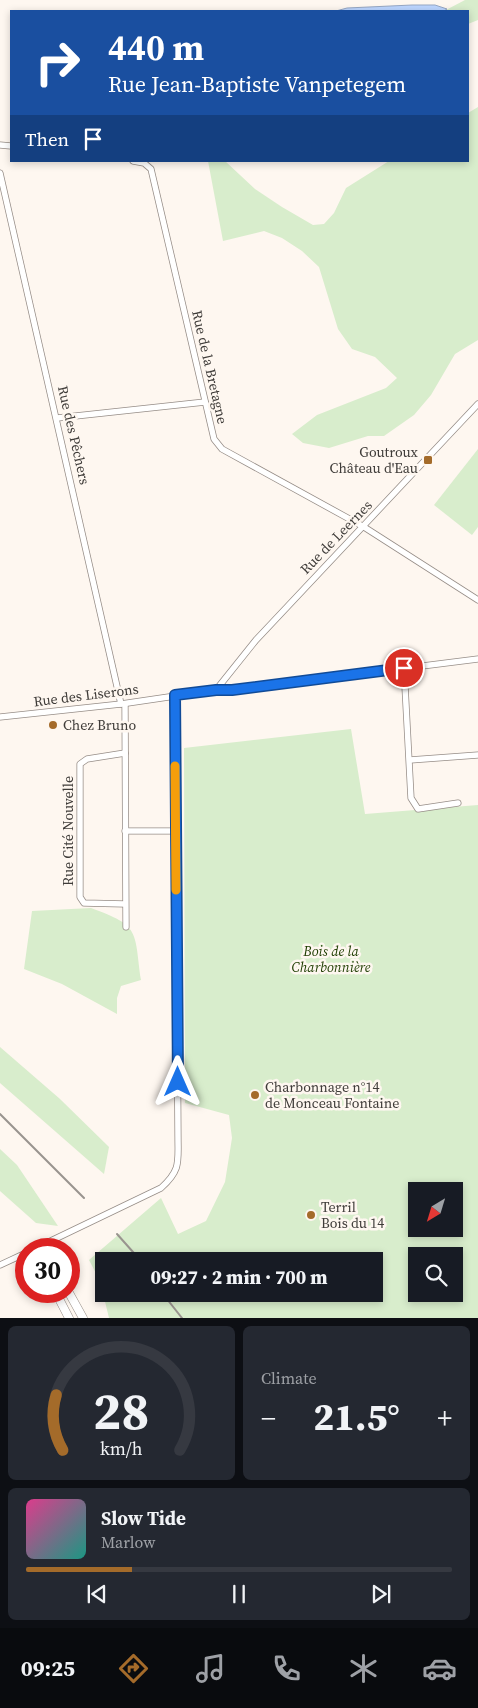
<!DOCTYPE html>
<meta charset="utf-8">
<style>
body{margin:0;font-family:"Source Serif 4",serif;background:#242831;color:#f1f3f6;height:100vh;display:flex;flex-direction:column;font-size:19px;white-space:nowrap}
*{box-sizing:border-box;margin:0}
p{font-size:16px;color:#9ea1a6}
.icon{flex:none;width:28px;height:28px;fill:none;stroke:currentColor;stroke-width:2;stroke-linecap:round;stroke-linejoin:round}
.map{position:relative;height:1318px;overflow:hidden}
.details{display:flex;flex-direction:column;gap:8px;padding:8px;background:#0d0f14;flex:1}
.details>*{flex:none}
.hud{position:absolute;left:10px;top:10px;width:459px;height:152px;border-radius:0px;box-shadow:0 2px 8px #0003;background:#1a4fa0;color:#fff;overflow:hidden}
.needle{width:32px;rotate:218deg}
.controls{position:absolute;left:408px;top:1182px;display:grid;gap:10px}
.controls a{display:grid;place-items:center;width:55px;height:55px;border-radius:0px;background:#171b24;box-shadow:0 2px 8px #0003;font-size:25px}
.speed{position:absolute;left:15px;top:1238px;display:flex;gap:10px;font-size:25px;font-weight:700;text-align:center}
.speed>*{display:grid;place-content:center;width:65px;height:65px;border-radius:50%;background:#171b24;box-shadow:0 2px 8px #0003;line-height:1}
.speed .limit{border:8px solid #d22;background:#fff;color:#111}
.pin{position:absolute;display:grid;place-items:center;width:42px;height:42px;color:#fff;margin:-21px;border:2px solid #fff;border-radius:50%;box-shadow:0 1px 5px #0007}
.me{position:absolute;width:55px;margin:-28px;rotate:0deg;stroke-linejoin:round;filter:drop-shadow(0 0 4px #0008)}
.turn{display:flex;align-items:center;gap:18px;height:105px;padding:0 15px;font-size:22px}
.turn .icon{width:65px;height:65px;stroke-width:2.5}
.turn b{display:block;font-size:35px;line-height:42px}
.then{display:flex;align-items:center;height:48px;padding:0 15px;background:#0003;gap:10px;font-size:19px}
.big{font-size:38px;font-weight:800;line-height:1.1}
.details .card{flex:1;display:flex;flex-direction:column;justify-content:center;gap:8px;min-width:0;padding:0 18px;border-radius:8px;background:#242831}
.details .dial{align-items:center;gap:0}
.dial svg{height:130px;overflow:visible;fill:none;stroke:#363941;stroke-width:7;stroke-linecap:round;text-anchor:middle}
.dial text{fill:#f1f3f6;stroke:none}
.song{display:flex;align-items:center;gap:15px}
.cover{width:60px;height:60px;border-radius:8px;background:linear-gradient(135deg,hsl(330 70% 55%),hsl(170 70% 35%))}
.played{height:5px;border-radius:2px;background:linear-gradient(90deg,#a46b2a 25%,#363941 25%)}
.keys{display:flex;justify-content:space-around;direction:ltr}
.heat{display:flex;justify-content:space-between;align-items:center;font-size:28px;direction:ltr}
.details .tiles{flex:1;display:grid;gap:8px;grid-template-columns:1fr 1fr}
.card:last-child{grid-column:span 2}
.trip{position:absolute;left:95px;top:1252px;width:288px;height:50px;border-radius:0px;background:#171b24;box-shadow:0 2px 8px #0003;font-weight:800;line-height:50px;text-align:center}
.dock{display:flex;height:80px;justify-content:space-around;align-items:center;background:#090b0e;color:#9ea1a6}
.dock .icon{width:35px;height:35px}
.dock .on{color:#a46b2a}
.dock b{font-size:22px;color:#f1f3f6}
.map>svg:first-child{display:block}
</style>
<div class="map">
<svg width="478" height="1318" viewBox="0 0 478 1318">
<rect width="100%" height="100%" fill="#fef7f0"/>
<!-- green -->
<g fill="#d8edcc" fill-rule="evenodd">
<polygon points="465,0 478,0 478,20 468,24 468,11 444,11"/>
<polygon points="478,107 478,340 455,354 431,395 414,415 384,436 368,436 329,448 303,443 292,434 317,415 386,388 397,378 375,357 352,349 338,329 319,267 302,251 282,238 264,231 223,241 208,161 225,161 255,189 282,207 313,225 324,224 334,213 346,188 389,161 468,161 468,113"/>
<polygon points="478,449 478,527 472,535 434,505"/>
<path d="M351 729 365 814 478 805V1318H109L100 1281 89 1260 161 1198 178 1234 206 1221 225 1182 232 1138 229 1115 185 1103 184 748ZM416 1191H454V1229H416ZM416 1256H454V1294H416ZM104 1261H374V1294H104Z"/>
<path d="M91 908C141 926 134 931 141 980L121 986 117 998V1014L62 984 24 969 32 911Z"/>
<polygon points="0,1047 60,1099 109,1147 104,1174 0,1083"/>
<polygon points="0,1149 17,1165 58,1226 36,1223 0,1191"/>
</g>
<!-- water -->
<polygon fill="#bcd5ff" stroke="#96a7c4" points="412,5 435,5 447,9 444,11 336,11 347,8"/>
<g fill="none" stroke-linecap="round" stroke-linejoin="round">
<defs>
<g id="minor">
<polyline points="0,145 11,146"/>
<polyline points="133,161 144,163 151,169 214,439 222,449 364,527 478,600"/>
<polyline points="0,173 121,704"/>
<polyline points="57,418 205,402"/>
<polyline points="404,668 411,798 418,809 458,803"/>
<polyline points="216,690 256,640 478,404"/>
<polyline points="125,704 126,927"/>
<polyline points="0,717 121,704 216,690 232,690 478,659"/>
<polyline points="125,753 87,759 80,764 80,897 84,903 125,904"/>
<polyline points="410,760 478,755"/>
<polyline points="125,831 176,831"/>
<path d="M34 1249 161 1188C181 1170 178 1162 178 1137L175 695"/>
<polyline points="0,1265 26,1253"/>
</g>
<g id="secondary">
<polyline points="41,1246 43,1249"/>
<polyline points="55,1291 69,1318"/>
<polyline points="68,1291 83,1318"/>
</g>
</defs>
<!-- minor casing -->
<use href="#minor" stroke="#968d87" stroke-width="7"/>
<!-- secondary casing -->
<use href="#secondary" stroke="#968d87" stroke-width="9"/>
<!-- minor -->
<use href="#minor" stroke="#fff" stroke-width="5.5"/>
<!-- secondary -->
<use href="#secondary" stroke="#fff" stroke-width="8"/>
<!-- rail -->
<g stroke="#99948f" stroke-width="2">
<polyline points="0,1114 84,1198"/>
<polyline points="117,1234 141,1261"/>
<polyline points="163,1294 182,1318"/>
</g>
</g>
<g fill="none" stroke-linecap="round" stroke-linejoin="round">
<defs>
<polyline id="route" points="178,1082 175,695 216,690 232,690 404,668"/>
</defs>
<!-- route casing -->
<use href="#route" stroke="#114b97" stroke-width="12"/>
<!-- route -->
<use href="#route" stroke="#1a73e8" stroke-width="9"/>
<!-- slow -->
<polyline stroke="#f59e0b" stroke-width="9" points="175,766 176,890"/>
</g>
<!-- markers -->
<g fill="#a46b2a" stroke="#fef7f0" stroke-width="2">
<rect x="423" y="455" width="10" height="10" rx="2.5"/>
<circle cx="53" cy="725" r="5"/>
<circle cx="255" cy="1095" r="5"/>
<circle cx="311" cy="1215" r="5"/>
</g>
<g text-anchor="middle" stroke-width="5" stroke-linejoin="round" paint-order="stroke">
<!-- street labels -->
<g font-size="14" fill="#3f3c39" stroke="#fef7f0">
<text transform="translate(210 367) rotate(77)" y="5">Rue de la Bretagne</text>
<text transform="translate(74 435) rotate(77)" y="5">Rue des Pêchers</text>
<text transform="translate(336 537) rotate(-46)" y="5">Rue de Leernes</text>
<text transform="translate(86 695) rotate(-7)" y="5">Rue des Liserons</text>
<text transform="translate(68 831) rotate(-90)" y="5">Rue Cité Nouvelle</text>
</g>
<!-- poi labels -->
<g font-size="14" fill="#3f3c39" stroke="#fef7f0" text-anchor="start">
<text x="418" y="457" text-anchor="end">Goutroux<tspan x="418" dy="16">Château d'Eau</tspan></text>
<text x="63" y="730">Chez Bruno</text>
<text x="265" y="1092">Charbonnage n°14<tspan x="265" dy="16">de Monceau Fontaine</tspan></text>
<text x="321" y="1212">Terril<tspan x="321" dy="16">Bois du 14</tspan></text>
</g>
<!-- park labels -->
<g font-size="14" font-style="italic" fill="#1e3d00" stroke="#fef7f0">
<text x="331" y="956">Bois de la<tspan x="331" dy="16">Charbonnière</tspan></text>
</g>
</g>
</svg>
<div class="controls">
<a><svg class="needle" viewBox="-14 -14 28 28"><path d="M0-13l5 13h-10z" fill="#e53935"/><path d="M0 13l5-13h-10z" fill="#9ea1a6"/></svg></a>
<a><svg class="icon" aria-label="search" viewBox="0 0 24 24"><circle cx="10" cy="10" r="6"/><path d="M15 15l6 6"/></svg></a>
</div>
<div class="speed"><div class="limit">30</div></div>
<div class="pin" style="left:404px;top:668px;background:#d93025"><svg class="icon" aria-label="arrive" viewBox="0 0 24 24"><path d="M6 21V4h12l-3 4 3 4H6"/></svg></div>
<svg class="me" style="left:178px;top:1082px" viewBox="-20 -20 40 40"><path d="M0-17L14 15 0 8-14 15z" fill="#1a73e8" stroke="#fff" stroke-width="4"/></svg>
<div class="trip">09:27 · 2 min · 700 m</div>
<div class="hud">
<div class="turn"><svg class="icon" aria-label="right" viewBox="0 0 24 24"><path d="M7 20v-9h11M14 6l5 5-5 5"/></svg><div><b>440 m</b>Rue Jean-Baptiste Vanpetegem</div></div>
<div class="then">Then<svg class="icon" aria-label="arrive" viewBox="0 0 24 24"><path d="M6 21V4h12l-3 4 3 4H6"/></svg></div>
</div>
</div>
<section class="details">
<div class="tiles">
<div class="card dial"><svg viewBox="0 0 100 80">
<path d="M14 69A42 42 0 1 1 86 69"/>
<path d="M14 69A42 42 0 0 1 10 35" stroke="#a46b2a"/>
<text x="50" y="56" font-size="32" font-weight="700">28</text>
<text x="50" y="72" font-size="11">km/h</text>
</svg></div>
<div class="card"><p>Climate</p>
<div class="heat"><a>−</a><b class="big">21.5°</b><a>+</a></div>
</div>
<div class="card">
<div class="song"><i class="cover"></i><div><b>Slow Tide</b><p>Marlow</p></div></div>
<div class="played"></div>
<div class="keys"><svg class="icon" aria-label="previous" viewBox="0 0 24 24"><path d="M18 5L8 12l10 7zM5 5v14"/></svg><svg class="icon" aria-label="pause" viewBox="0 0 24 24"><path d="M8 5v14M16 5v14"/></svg><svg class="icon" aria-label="next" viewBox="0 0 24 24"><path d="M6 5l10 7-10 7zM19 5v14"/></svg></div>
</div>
</div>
</section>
<nav class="dock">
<b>09:25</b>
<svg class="icon on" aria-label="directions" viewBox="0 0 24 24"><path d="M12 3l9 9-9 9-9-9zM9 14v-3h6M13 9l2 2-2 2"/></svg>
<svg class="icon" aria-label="music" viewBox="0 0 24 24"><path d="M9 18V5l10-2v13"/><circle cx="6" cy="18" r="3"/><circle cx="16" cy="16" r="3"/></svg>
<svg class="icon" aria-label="phone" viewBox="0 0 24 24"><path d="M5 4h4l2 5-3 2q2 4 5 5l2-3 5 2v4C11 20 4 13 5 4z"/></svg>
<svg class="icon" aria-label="climate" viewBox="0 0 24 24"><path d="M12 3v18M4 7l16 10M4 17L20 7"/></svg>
<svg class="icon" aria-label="car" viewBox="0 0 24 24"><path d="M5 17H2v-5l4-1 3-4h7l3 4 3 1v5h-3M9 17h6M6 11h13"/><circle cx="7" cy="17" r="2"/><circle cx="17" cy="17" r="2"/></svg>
</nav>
